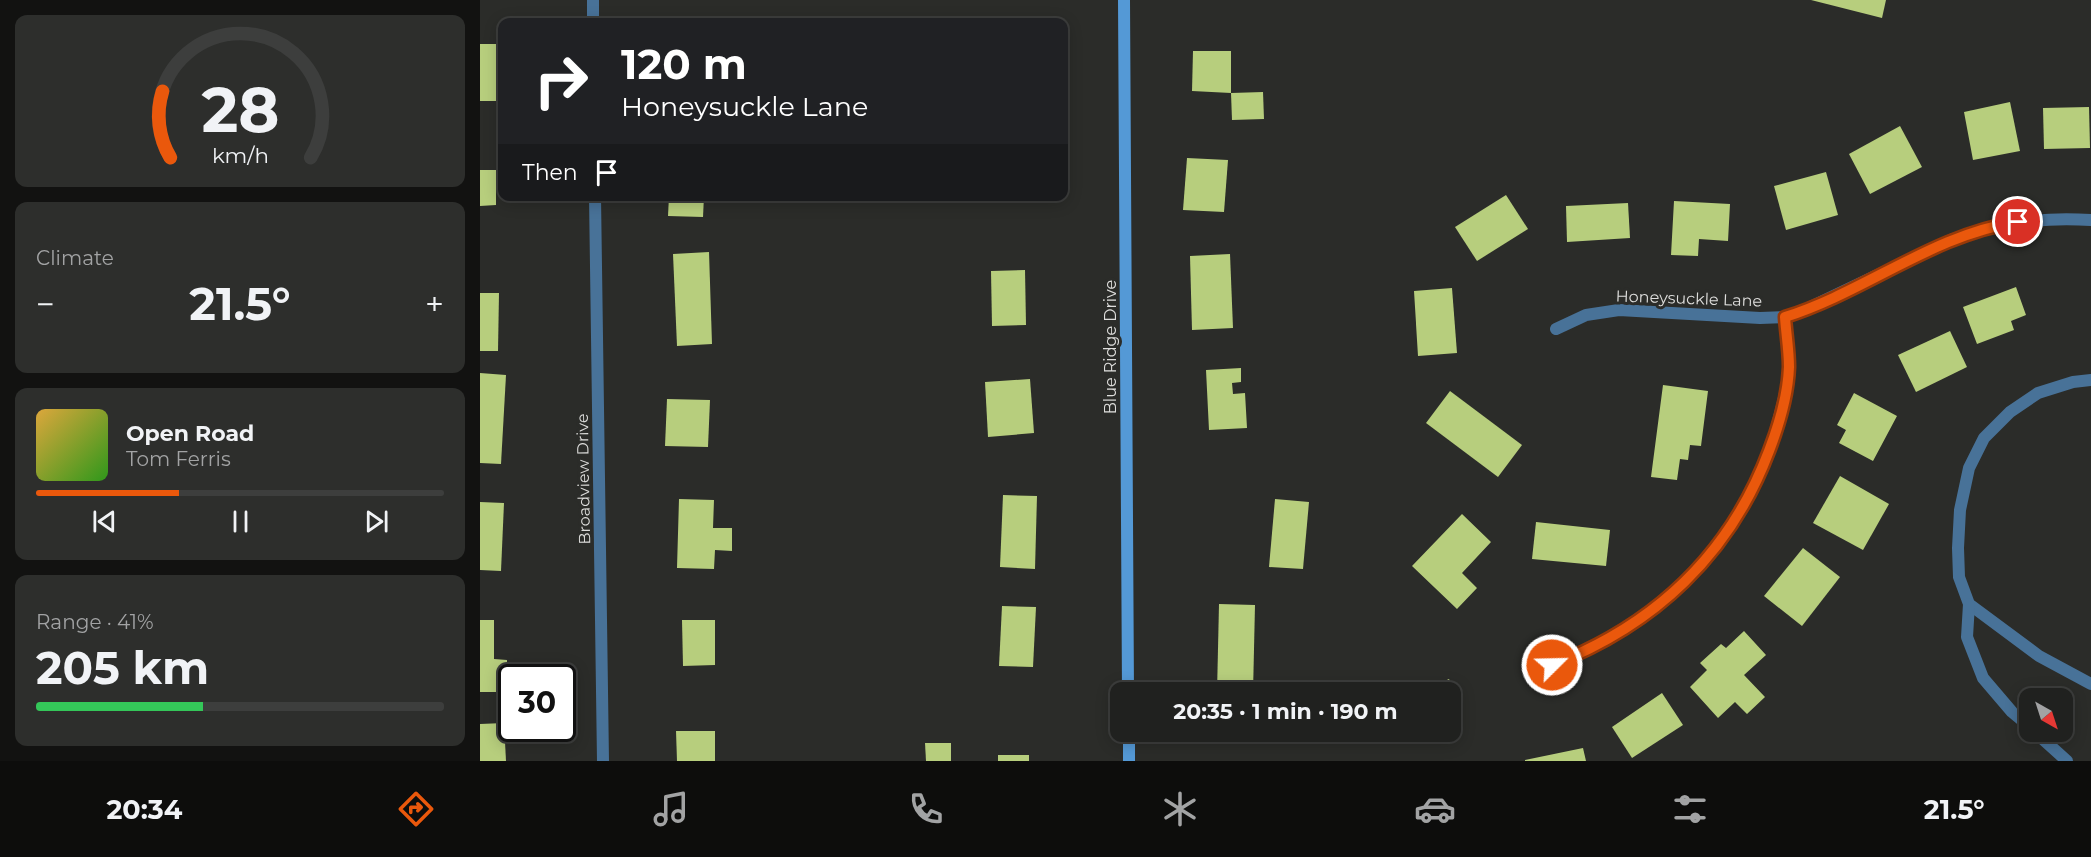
<!DOCTYPE html>
<meta charset="utf-8">
<style>
body{margin:0;font-family:Montserrat,sans-serif;background:#2d2e2c;color:#f1f3f6;height:100vh;display:flex;flex-direction:column;font-size:22px;white-space:nowrap}
*{box-sizing:border-box;margin:0}
p{font-size:20px;color:#a2a3a4}
.icon{flex:none;width:33px;height:33px;fill:none;stroke:currentColor;stroke-width:2;stroke-linecap:round;stroke-linejoin:round}
.map{position:relative;flex:1;overflow:hidden}
.side{display:flex;flex-direction:column;gap:15px;padding:15px;background:#121211;width:480px}
.side>*{flex:none}
.hud{position:absolute;left:18px;top:18px;width:570px;height:183px;border-radius:12px;box-shadow:0 3px 15px #0003,0 0 0 2px #3d3e3d;background:#202124;color:#fff;overflow:hidden}
.needle{width:39px;rotate:141deg}
.fabs{position:absolute;left:1539px;top:688px;display:grid;gap:12px}
.fabs a{display:grid;place-items:center;width:54px;height:54px;border-radius:12px;background:#20211f;box-shadow:0 3px 15px #0003,0 0 0 2px #3d3e3d;font-size:30px}
.speed{position:absolute;left:18px;top:664px;display:flex;gap:12px;font-size:30px;font-weight:700;text-align:center}
.speed>*{display:grid;place-content:center;width:78px;height:78px;border-radius:50%;background:#20211f;box-shadow:0 3px 15px #0003,0 0 0 2px #3d3e3d;line-height:1}
.speed .limit{border:3px solid #111;border-radius:9px;background:#fff;color:#111}
.pin{position:absolute;display:grid;place-items:center;width:51px;height:51px;color:#fff;margin:-26px;border:3px solid #fff;border-radius:50%;box-shadow:0 2px 6px #0007}
.me{position:absolute;width:66px;margin:-33px;rotate:67deg;stroke-linejoin:round;filter:drop-shadow(0 0 4px #0008)}
.turn{display:flex;align-items:center;gap:21px;height:126px;padding:0 24px;font-size:27px}
.turn .icon{width:78px;height:78px;stroke-width:2.5}
.turn b{display:block;font-size:42px;line-height:51px}
.then{display:flex;align-items:center;height:57px;padding:0 24px;background:#0003;gap:12px;font-size:22px}
.big{font-size:45px;font-weight:700;line-height:1.1}
.side .widget{flex:1;display:flex;flex-direction:column;justify-content:center;gap:9px;min-width:0;padding:0 21px;border-radius:12px;background:#2d2e2c}
.side .dial{align-items:center;gap:0}
.dial svg{height:156px;overflow:visible;fill:none;stroke:#3d3e3d;stroke-width:7;stroke-linecap:round;text-anchor:middle}
.dial text{fill:#f1f3f6;stroke:none}
.song{display:flex;align-items:center;gap:18px}
.cover{width:72px;height:72px;border-radius:9px;background:linear-gradient(135deg,hsl(40 70% 55%),hsl(110 70% 35%))}
.played{height:6px;border-radius:3px;background:linear-gradient(90deg,#ea580c 35%,#3d3e3d 35%)}
.keys{display:flex;justify-content:space-around;direction:ltr}
.heat{display:flex;justify-content:space-between;align-items:center;font-size:33px;direction:ltr}
.charge{height:9px;border-radius:4px;background:linear-gradient(90deg,#34c759 41%,#3d3e3d 0)}
.trip{position:absolute;left:630px;top:682px;width:351px;height:60px;border-radius:12px;background:#20211f;box-shadow:0 3px 15px #0003,0 0 0 2px #3d3e3d;font-weight:700;line-height:60px;text-align:center}
.tab-bar{display:flex;height:96px;justify-content:space-around;align-items:center;background:#0d0d0c;color:#a2a3a4}
.tab-bar .icon{width:42px;height:42px}
.tab-bar .selected{color:#ea580c}
.tab-bar b{font-size:27px;color:#f1f3f6}
main{display:flex;flex:1;min-height:0}
.map>svg:first-child{display:block}
</style>
<main>
<section class="side">
<div class="widget dial"><svg viewBox="0 0 100 80">
<path d="M14 69A42 42 0 1 1 86 69"/>
<path d="M14 69A42 42 0 0 1 10 35" stroke="#ea580c"/>
<text x="50" y="56" font-size="32" font-weight="700">28</text>
<text x="50" y="72" font-size="11">km/h</text>
</svg></div>
<div class="widget"><p>Climate</p>
<div class="heat"><a>−</a><b class="big">21.5°</b><a>+</a></div>
</div>
<div class="widget">
<div class="song"><i class="cover"></i><div><b>Open Road</b><p>Tom Ferris</p></div></div>
<div class="played"></div>
<div class="keys"><svg class="icon" aria-label="previous" viewBox="0 0 24 24"><path d="M18 5L8 12l10 7zM5 5v14"/></svg><svg class="icon" aria-label="pause" viewBox="0 0 24 24"><path d="M8 5v14M16 5v14"/></svg><svg class="icon" aria-label="next" viewBox="0 0 24 24"><path d="M6 5l10 7-10 7zM19 5v14"/></svg></div>
</div>
<div class="widget"><p>Range · 41%</p><b class="big">205 km</b><div class="charge"></div></div>
</section>
<div class="map">
<svg width="1611" height="761" viewBox="0 0 1611 761">
<rect width="100%" height="100%" fill="#2b2c29"/>
<!-- building -->
<g fill="#b7ce7d">
<polygon points="1331,0 1406,0 1402,18"/>
<rect x="0" y="44" width="18" height="57"/>
<polygon points="713,51 751,51 751,93 712,91"/>
<polygon points="783,92 784,119 752,120 751,93"/>
<polygon points="1530,102 1540,151 1493,160 1484,112"/>
<polygon points="1609,107 1610,148 1564,149 1563,108"/>
<polygon points="1420,126 1442,167 1390,194 1369,154"/>
<polygon points="707,158 748,160 744,212 703,210"/>
<polygon points="0,170 16,170 16,205 0,206"/>
<polygon points="1346,172 1358,215 1306,230 1294,186"/>
<polygon points="1026,195 1048,229 997,261 975,227"/>
<polygon points="189,196 224,196 223,217 188,216"/>
<polygon points="494,196 545,196 546,200 495,203"/>
<polygon points="1194,201 1250,204 1248,241 1219,239 1218,256 1191,255"/>
<polygon points="1148,203 1150,238 1087,242 1086,206"/>
<polygon points="229,252 232,344 197,346 193,254"/>
<polygon points="750,254 753,328 712,330 710,256"/>
<polygon points="545,270 546,325 512,326 511,271"/>
<polygon points="1536,287 1546,315 1531,321 1534,330 1497,344 1483,307"/>
<polygon points="972,288 977,353 938,356 934,291"/>
<polygon points="0,293 19,293 18,351 0,351"/>
<polygon points="1470,331 1487,367 1436,392 1418,355"/>
<polygon points="761,368 761,382 752,383 753,394 765,393 767,428 729,430 726,370"/>
<polygon points="0,373 26,375 21,464 0,463"/>
<polygon points="550,379 554,433 508,437 505,382"/>
<polygon points="1183,385 1228,391 1221,446 1210,445 1208,460 1200,459 1197,480 1171,477"/>
<polygon points="970,391 1042,445 1018,477 946,423"/>
<polygon points="1374,393 1417,416 1393,461 1359,443 1366,430 1357,425"/>
<polygon points="187,399 230,400 228,447 185,446"/>
<polygon points="1360,476 1409,504 1383,550 1333,523"/>
<polygon points="523,495 557,496 555,569 520,567"/>
<polygon points="199,499 234,500 233,528 252,528 252,551 235,550 234,569 197,568"/>
<polygon points="795,499 829,502 823,569 789,567"/>
<polygon points="0,502 24,503 21,571 0,570"/>
<polygon points="982,514 1011,542 982,573 997,588 977,609 932,566"/>
<polygon points="1056,522 1130,530 1126,566 1052,559"/>
<polygon points="1323,548 1360,577 1322,626 1284,596"/>
<polygon points="739,604 775,605 773,693 737,693"/>
<polygon points="522,606 556,607 553,667 519,666"/>
<polygon points="0,620 14,620 14,659 27,660 27,692 0,692"/>
<polygon points="202,620 235,620 235,665 203,666"/>
<polygon points="1264,631 1286,655 1264,675 1285,697 1267,714 1255,702 1238,718 1210,687 1227,670 1220,663 1241,644 1246,648"/>
<polygon points="969,679 979,702 970,706 970,693 939,693"/>
<polygon points="1182,693 1203,725 1152,758 1132,727"/>
<polygon points="24,723 26,761 0,761 0,724"/>
<polygon points="196,731 235,731 235,761 197,761"/>
<polygon points="938,732 967,732 943,743"/>
<polygon points="445,743 471,743 471,761 446,761"/>
<polygon points="1103,748 1106,761 1045,761 1045,760"/>
<rect x="518" y="755" width="31" height="6"/>
</g>
<g fill="none" stroke-linecap="round" stroke-linejoin="round">
<!-- lane -->
<g stroke="#487298" stroke-width="12">
<polyline points="1611,380 1593,382 1558,393 1530,412 1504,438 1489,468 1480,510 1478,548 1479,577 1489,604 1559,656 1611,684"/>
<polyline points="1489,604 1487,637 1503,678 1532,712 1550,727"/>
<polyline points="1555,732 1587,761"/>
</g>
<!-- street -->
<g stroke="#487298" stroke-width="12">
<polyline points="113,0 113,22"/>
<polyline points="115,196 123,761"/>
<path d="M1076 329 1106 315 1139 310 1280 318 1305 317 1320 312 1473 239C1518 222 1563 217 1611 220"/>
<path d="M1072 665C1180 623 1267 538 1297 425 1302 406 1308 386 1309 367 1309 350 1306 333 1305 317"/>
</g>
<!-- secondary -->
<g stroke="#5499d6" stroke-width="12">
<polyline points="644,0 648,693"/>
<polyline points="649,732 649,761"/>
</g>
</g>
<g fill="none" stroke-linecap="round" stroke-linejoin="round">
<defs>
<path id="route" d="M1072 665C1175 625 1250 554 1289 451 1299 425 1308 394 1309 367 1309 350 1306 333 1305 317 1385 292 1454 234 1538 222"/>
</defs>
<!-- route casing -->
<use href="#route" stroke="#983908" stroke-width="15"/>
<!-- route -->
<use href="#route" stroke="#ea580c" stroke-width="10"/>
</g>
<g text-anchor="middle" stroke-width="6" stroke-linejoin="round" paint-order="stroke">
<!-- street labels -->
<g font-size="16" fill="#dededc" stroke="#2b2c29">
<text transform="translate(1209 298) rotate(2)" y="6">Honeysuckle Lane</text>
<text transform="translate(630 347) rotate(-90)" y="6">Blue Ridge Drive</text>
<text transform="translate(103 479) rotate(-91)" y="6">Broadview Drive</text>
</g>
</g>
</svg>
<div class="fabs">
<a><svg class="needle" viewBox="-14 -14 28 28"><path d="M0-13l5 13h-10z" fill="#e53935"/><path d="M0 13l5-13h-10z" fill="#a2a3a4"/></svg></a>
</div>
<div class="speed"><div class="limit">30</div></div>
<div class="pin" style="left:1538px;top:222px;background:#d93025"><svg class="icon" aria-label="arrive" viewBox="0 0 24 24"><path d="M6 21V4h12l-3 4 3 4H6"/></svg></div>
<svg class="me" style="left:1072px;top:665px" viewBox="-20 -20 40 40"><circle r="17" fill="#ea580c" stroke="#fff" stroke-width="3"/><path d="M0-11L8 9 0 5-8 9z" fill="#fff"/></svg>
<div class="trip">20:35 · 1 min · 190 m</div>
<div class="hud">
<div class="turn"><svg class="icon" aria-label="right" viewBox="0 0 24 24"><path d="M7 20v-9h11M14 6l5 5-5 5"/></svg><div><b>120 m</b>Honeysuckle Lane</div></div>
<div class="then">Then<svg class="icon" aria-label="arrive" viewBox="0 0 24 24"><path d="M6 21V4h12l-3 4 3 4H6"/></svg></div>
</div>
</div>
</main>
<nav class="tab-bar">
<b>20:34</b>
<svg class="icon selected" aria-label="directions" viewBox="0 0 24 24"><path d="M12 3l9 9-9 9-9-9zM9 14v-3h6M13 9l2 2-2 2"/></svg>
<svg class="icon" aria-label="music" viewBox="0 0 24 24"><path d="M9 18V5l10-2v13"/><circle cx="6" cy="18" r="3"/><circle cx="16" cy="16" r="3"/></svg>
<svg class="icon" aria-label="phone" viewBox="0 0 24 24"><path d="M5 4h4l2 5-3 2q2 4 5 5l2-3 5 2v4C11 20 4 13 5 4z"/></svg>
<svg class="icon" aria-label="climate" viewBox="0 0 24 24"><path d="M12 3v18M4 7l16 10M4 17L20 7"/></svg>
<svg class="icon" aria-label="car" viewBox="0 0 24 24"><path d="M5 17H2v-5l4-1 3-4h7l3 4 3 1v5h-3M9 17h6M6 11h13"/><circle cx="7" cy="17" r="2"/><circle cx="17" cy="17" r="2"/></svg>
<svg class="icon" aria-label="filters" viewBox="0 0 24 24"><path d="M4 7h16M4 17h16"/><circle cx="9" cy="7" r="2"/><circle cx="15" cy="17" r="2"/></svg>
<b>21.5°</b>
</nav>
